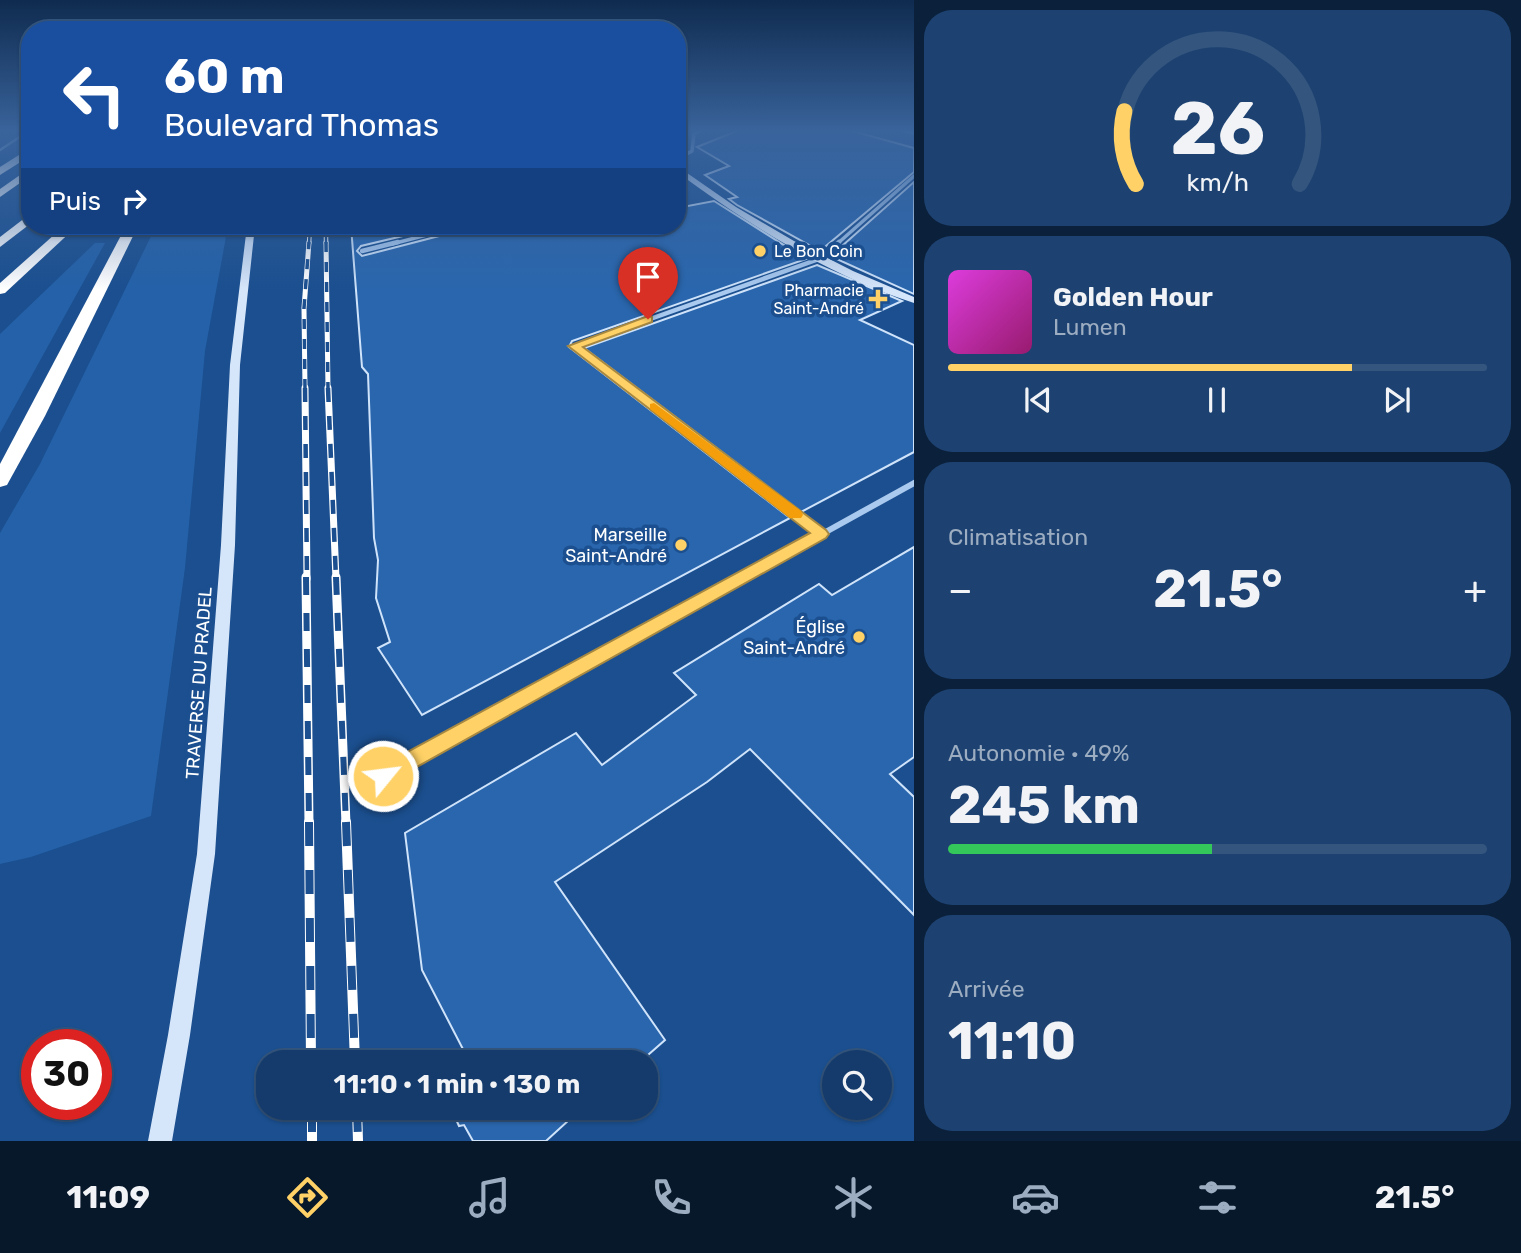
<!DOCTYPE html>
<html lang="fr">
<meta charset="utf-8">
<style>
body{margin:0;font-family:Rubik,sans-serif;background:#1d4271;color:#f1f3f6;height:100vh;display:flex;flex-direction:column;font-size:26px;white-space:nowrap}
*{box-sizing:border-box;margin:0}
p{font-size:23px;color:#9dadc1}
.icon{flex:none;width:38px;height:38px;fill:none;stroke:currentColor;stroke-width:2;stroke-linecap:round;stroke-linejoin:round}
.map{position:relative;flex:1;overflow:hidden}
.sheet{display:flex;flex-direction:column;gap:10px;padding:10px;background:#0b203b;width:607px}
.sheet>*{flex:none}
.banner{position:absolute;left:21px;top:21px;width:665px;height:214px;border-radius:28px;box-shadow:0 2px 5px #0004,0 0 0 2px #33557e;background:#1a4fa0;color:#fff;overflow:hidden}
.fabs{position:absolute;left:822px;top:1050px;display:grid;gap:14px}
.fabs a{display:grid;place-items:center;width:70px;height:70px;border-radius:50%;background:#143b6b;box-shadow:0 2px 5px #0004,0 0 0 2px #33557e;font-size:35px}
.speed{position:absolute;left:21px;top:1029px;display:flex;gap:14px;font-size:35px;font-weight:700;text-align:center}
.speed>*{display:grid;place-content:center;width:91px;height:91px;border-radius:50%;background:#143b6b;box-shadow:0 2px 5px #0004,0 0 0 2px #33557e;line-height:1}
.speed .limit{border:10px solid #d22;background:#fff;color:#111}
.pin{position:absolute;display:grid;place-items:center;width:60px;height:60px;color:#fff;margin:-72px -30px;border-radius:50% 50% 50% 0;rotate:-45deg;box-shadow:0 0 7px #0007}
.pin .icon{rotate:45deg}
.me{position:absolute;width:77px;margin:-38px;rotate:61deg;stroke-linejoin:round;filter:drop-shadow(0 0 5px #0008)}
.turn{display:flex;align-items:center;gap:24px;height:147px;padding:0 28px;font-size:32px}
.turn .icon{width:91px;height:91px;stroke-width:2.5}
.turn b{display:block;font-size:49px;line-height:60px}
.then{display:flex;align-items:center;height:66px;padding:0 28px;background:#0003;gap:14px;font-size:26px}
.big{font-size:52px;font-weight:700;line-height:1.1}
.sheet .widget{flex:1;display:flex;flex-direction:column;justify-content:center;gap:10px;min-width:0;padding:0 24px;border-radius:28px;background:#1d4271}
.sheet .dial{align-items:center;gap:0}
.dial svg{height:182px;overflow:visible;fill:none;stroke:#33557e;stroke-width:7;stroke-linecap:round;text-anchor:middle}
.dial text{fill:#f1f3f6;stroke:none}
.song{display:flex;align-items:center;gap:21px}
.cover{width:84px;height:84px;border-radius:10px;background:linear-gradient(135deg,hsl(300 70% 55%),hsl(320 70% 35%))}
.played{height:7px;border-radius:4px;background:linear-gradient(90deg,#ffd166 75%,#33557e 75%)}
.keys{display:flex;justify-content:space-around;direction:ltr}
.heat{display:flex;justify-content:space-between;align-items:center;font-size:38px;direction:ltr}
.charge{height:10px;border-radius:5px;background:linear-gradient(90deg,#34c759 49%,#33557e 0)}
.trip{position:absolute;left:256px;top:1050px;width:402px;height:70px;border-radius:28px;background:#143b6b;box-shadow:0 2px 5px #0004,0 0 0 2px #33557e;font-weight:700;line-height:70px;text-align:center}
.menu{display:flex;height:112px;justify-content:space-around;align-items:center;background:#08182b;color:#9dadc1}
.menu .icon{width:49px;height:49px}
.menu .on{color:#ffd166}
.menu b{font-size:32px;color:#f1f3f6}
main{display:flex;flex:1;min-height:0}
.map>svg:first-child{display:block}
</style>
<main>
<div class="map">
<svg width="914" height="1141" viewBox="0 0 914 1141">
<rect width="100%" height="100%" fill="#1b4f8f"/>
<!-- green -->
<g fill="#2461a8">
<polygon points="156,226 228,226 205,351 185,568 151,816 31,857 0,864 0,533 40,464"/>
<polygon points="95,243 105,243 0,433 0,334"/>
</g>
<!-- building -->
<g fill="#2a66ad" stroke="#cfe3fa" stroke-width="2">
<polygon points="739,130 849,130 914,148 914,172 820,251 737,205 729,199 737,197 705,175 729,166 697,147"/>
<polygon points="914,182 914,294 830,256 842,246"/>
<polygon points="714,201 806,259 572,341 569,347 790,518 422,715 378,648 390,642 376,598 378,560 374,538 368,374 362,367 351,226 445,226 361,246 357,251 362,256 462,230 465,226 677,226 677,208"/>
<polygon points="817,265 902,301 860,320 914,345 914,452 801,512 584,348"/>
<polygon points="914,547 914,757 890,774 914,797 914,915 750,749 707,782 555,882 665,1040 640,1062 456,1062 466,1055 422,970 405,833 576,733 602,765 696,695 674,673 819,584 832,595"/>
<polygon points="451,1108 587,1108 582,1112 581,1109 546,1141 473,1141 464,1125 459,1126"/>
</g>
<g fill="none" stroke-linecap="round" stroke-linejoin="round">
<!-- lane -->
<polyline stroke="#a9c9ee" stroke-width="2.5" points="0,150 30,130"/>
<!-- street-far3 -->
<g stroke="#a9c9ee" stroke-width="3.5">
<polyline points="903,130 914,133"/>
<polyline points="677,159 692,151 694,134 702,130"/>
<polyline points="392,244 461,226"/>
<polyline points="837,244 914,176"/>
</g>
<!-- street-far2 -->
<g stroke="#a9c9ee" stroke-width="4.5">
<polyline points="362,251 398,242"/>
<polyline points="631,389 574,346 819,259 839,242"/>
</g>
<!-- street-far1 -->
<g stroke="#a9c9ee" stroke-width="6">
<polyline points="629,388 821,534"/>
<polyline points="741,579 914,483"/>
</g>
<!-- street -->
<polyline stroke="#a9c9ee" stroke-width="8" points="383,776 744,577"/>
<!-- secondary -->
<g fill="#d6e6fa" fill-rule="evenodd">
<path d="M677 166 736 207 794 241 853 271 914 297V303C831 277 746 223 677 172Z"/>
<polygon points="247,226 255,226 240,365 235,545 215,854 190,1035 172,1141 148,1141 168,1035 197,854 221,545 230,365"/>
</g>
<!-- highway -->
<g fill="#fff" fill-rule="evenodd">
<polygon points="30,148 30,156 0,175 0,167"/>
<polygon points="30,168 30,176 0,197 0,189"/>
<polygon points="30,214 30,224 0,247 0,237"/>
<polygon points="64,226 77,226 5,293 0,294 0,283"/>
<polygon points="126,226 138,226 45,416 7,485 0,487 0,464"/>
</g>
<defs>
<g id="rail-far4">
<polyline points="309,244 310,226"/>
<polyline points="326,244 326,226"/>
</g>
<g id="rail-far3">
<polyline points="326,242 328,389"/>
<polyline points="305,389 304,308 309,242"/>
</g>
<g id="rail-far2">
<polyline points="305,388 307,579"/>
<polyline points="328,388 336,579"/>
</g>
<g id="rail-far1">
<polyline points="306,577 309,824"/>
<polyline points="336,577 346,824"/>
</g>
<g id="rail">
<polyline points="309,822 311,1062"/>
<polyline points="346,822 355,1062"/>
<polyline points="312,1108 312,1141"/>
<polyline points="357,1108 358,1141"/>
</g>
</defs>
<!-- rail-far4 casing -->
<use href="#rail-far4" stroke="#fff" stroke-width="4.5"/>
<!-- rail-far3 casing -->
<use href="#rail-far3" stroke="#fff" stroke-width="5"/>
<!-- rail-far2 casing -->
<use href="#rail-far2" stroke="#fff" stroke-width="7"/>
<!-- rail-far1 casing -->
<use href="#rail-far1" stroke="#fff" stroke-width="9"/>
<!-- rail casing -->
<use href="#rail" stroke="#fff" stroke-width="10"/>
<!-- rail-far4 -->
<use href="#rail-far4" stroke="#1b4f8f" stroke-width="2.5" stroke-dasharray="8" stroke-linecap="butt"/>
<!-- rail-far3 -->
<use href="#rail-far3" stroke="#1b4f8f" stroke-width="3.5" stroke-dasharray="10" stroke-linecap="butt"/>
<!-- rail-far2 -->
<use href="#rail-far2" stroke="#1b4f8f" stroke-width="4.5" stroke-dasharray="14" stroke-linecap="butt"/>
<!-- rail-far1 -->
<use href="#rail-far1" stroke="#1b4f8f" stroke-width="6" stroke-dasharray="18" stroke-linecap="butt"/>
<!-- rail -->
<use href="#rail" stroke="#1b4f8f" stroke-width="8" stroke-dasharray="24" stroke-linecap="butt"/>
</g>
<!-- sky -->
<linearGradient id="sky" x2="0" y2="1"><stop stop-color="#0f2b4f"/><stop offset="0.45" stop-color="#39639b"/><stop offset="1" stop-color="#39639b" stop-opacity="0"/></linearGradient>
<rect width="914" height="290" fill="url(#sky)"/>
<!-- route -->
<polygon fill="#ffd166" stroke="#a68842" stroke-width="2" points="648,316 652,317 652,322 583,347 826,530 829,534 826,538 390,782 383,785 376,782 373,776 376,769 810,533 568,346"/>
<!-- slow -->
<polygon fill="#f59e0b" points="654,403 801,511 803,515 801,518 790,518 650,409 650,404"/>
<!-- markers -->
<g fill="#ffd166" stroke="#1b4f8f" stroke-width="2.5">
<circle cx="760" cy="251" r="7"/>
<path d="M874.5 288.5h7v7h7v7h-7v7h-7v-7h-7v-7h7z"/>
<circle cx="681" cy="545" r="7"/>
<circle cx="859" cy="637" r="7"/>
</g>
<g text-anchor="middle" stroke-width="7" stroke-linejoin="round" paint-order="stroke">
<!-- far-poi labels -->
<g font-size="16" fill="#fff" stroke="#1b4f8f" text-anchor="start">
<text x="774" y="257">Le Bon Coin</text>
<text x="864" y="296" text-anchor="end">Pharmacie<tspan x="864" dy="18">Saint-André</tspan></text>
</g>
<!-- poi labels -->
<g font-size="18" fill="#fff" stroke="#1b4f8f" text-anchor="end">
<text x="667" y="541">Marseille<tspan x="667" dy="21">Saint-André</tspan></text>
<text x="845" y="633">Église<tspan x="845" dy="21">Saint-André</tspan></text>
</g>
<!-- street labels -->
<g font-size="18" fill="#fff" stroke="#1b4f8f">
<text transform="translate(199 683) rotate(-86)" y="6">TRAVERSE DU PRADEL</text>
</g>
</g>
</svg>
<div class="fabs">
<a><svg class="icon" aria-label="search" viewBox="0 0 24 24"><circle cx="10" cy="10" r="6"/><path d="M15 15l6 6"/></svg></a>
</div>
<div class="speed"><div class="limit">30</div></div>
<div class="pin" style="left:648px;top:319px;background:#d93025"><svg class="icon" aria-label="arrive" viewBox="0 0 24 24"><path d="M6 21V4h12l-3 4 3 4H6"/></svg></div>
<svg class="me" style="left:383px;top:776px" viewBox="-20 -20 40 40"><circle r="17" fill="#ffd166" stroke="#fff" stroke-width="3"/><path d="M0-11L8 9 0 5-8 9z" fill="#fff"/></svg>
<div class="trip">11:10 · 1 min · 130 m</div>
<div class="banner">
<div class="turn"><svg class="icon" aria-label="left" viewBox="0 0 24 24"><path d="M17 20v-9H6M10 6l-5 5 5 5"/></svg><div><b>60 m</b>Boulevard Thomas</div></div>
<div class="then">Puis<svg class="icon" aria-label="right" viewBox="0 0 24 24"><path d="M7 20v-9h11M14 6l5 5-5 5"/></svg></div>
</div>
</div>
<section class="sheet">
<div class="widget dial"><svg viewBox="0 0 100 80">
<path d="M14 69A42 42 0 1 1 86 69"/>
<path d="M14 69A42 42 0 0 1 9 37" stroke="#ffd166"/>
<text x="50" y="56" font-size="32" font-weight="700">26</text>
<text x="50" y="72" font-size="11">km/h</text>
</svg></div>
<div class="widget">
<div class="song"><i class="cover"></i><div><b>Golden Hour</b><p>Lumen</p></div></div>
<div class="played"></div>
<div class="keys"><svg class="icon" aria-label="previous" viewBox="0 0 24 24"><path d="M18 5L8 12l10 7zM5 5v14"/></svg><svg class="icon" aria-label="pause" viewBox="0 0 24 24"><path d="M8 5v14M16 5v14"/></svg><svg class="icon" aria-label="next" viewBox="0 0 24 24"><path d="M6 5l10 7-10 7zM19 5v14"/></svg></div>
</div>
<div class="widget"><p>Climatisation</p>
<div class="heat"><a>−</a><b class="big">21.5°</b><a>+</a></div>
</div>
<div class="widget"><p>Autonomie · 49%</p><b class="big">245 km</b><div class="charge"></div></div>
<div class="widget"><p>Arrivée</p><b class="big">11:10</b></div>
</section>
</main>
<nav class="menu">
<b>11:09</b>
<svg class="icon on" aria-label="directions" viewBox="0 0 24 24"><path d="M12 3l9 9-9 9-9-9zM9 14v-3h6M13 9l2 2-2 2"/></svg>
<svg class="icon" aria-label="music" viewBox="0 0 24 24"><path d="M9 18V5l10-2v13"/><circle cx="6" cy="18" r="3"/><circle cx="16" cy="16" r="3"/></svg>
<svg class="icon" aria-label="phone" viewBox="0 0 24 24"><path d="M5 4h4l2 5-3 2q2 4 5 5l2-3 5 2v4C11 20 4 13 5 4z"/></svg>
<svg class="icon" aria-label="climate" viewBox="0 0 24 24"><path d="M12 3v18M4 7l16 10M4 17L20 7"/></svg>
<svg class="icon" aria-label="car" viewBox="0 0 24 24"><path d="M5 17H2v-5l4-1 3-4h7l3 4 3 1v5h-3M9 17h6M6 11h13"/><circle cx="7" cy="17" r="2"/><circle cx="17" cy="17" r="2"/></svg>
<svg class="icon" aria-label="filters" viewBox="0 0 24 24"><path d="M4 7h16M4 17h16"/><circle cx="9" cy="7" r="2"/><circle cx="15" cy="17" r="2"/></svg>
<b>21.5°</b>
</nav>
